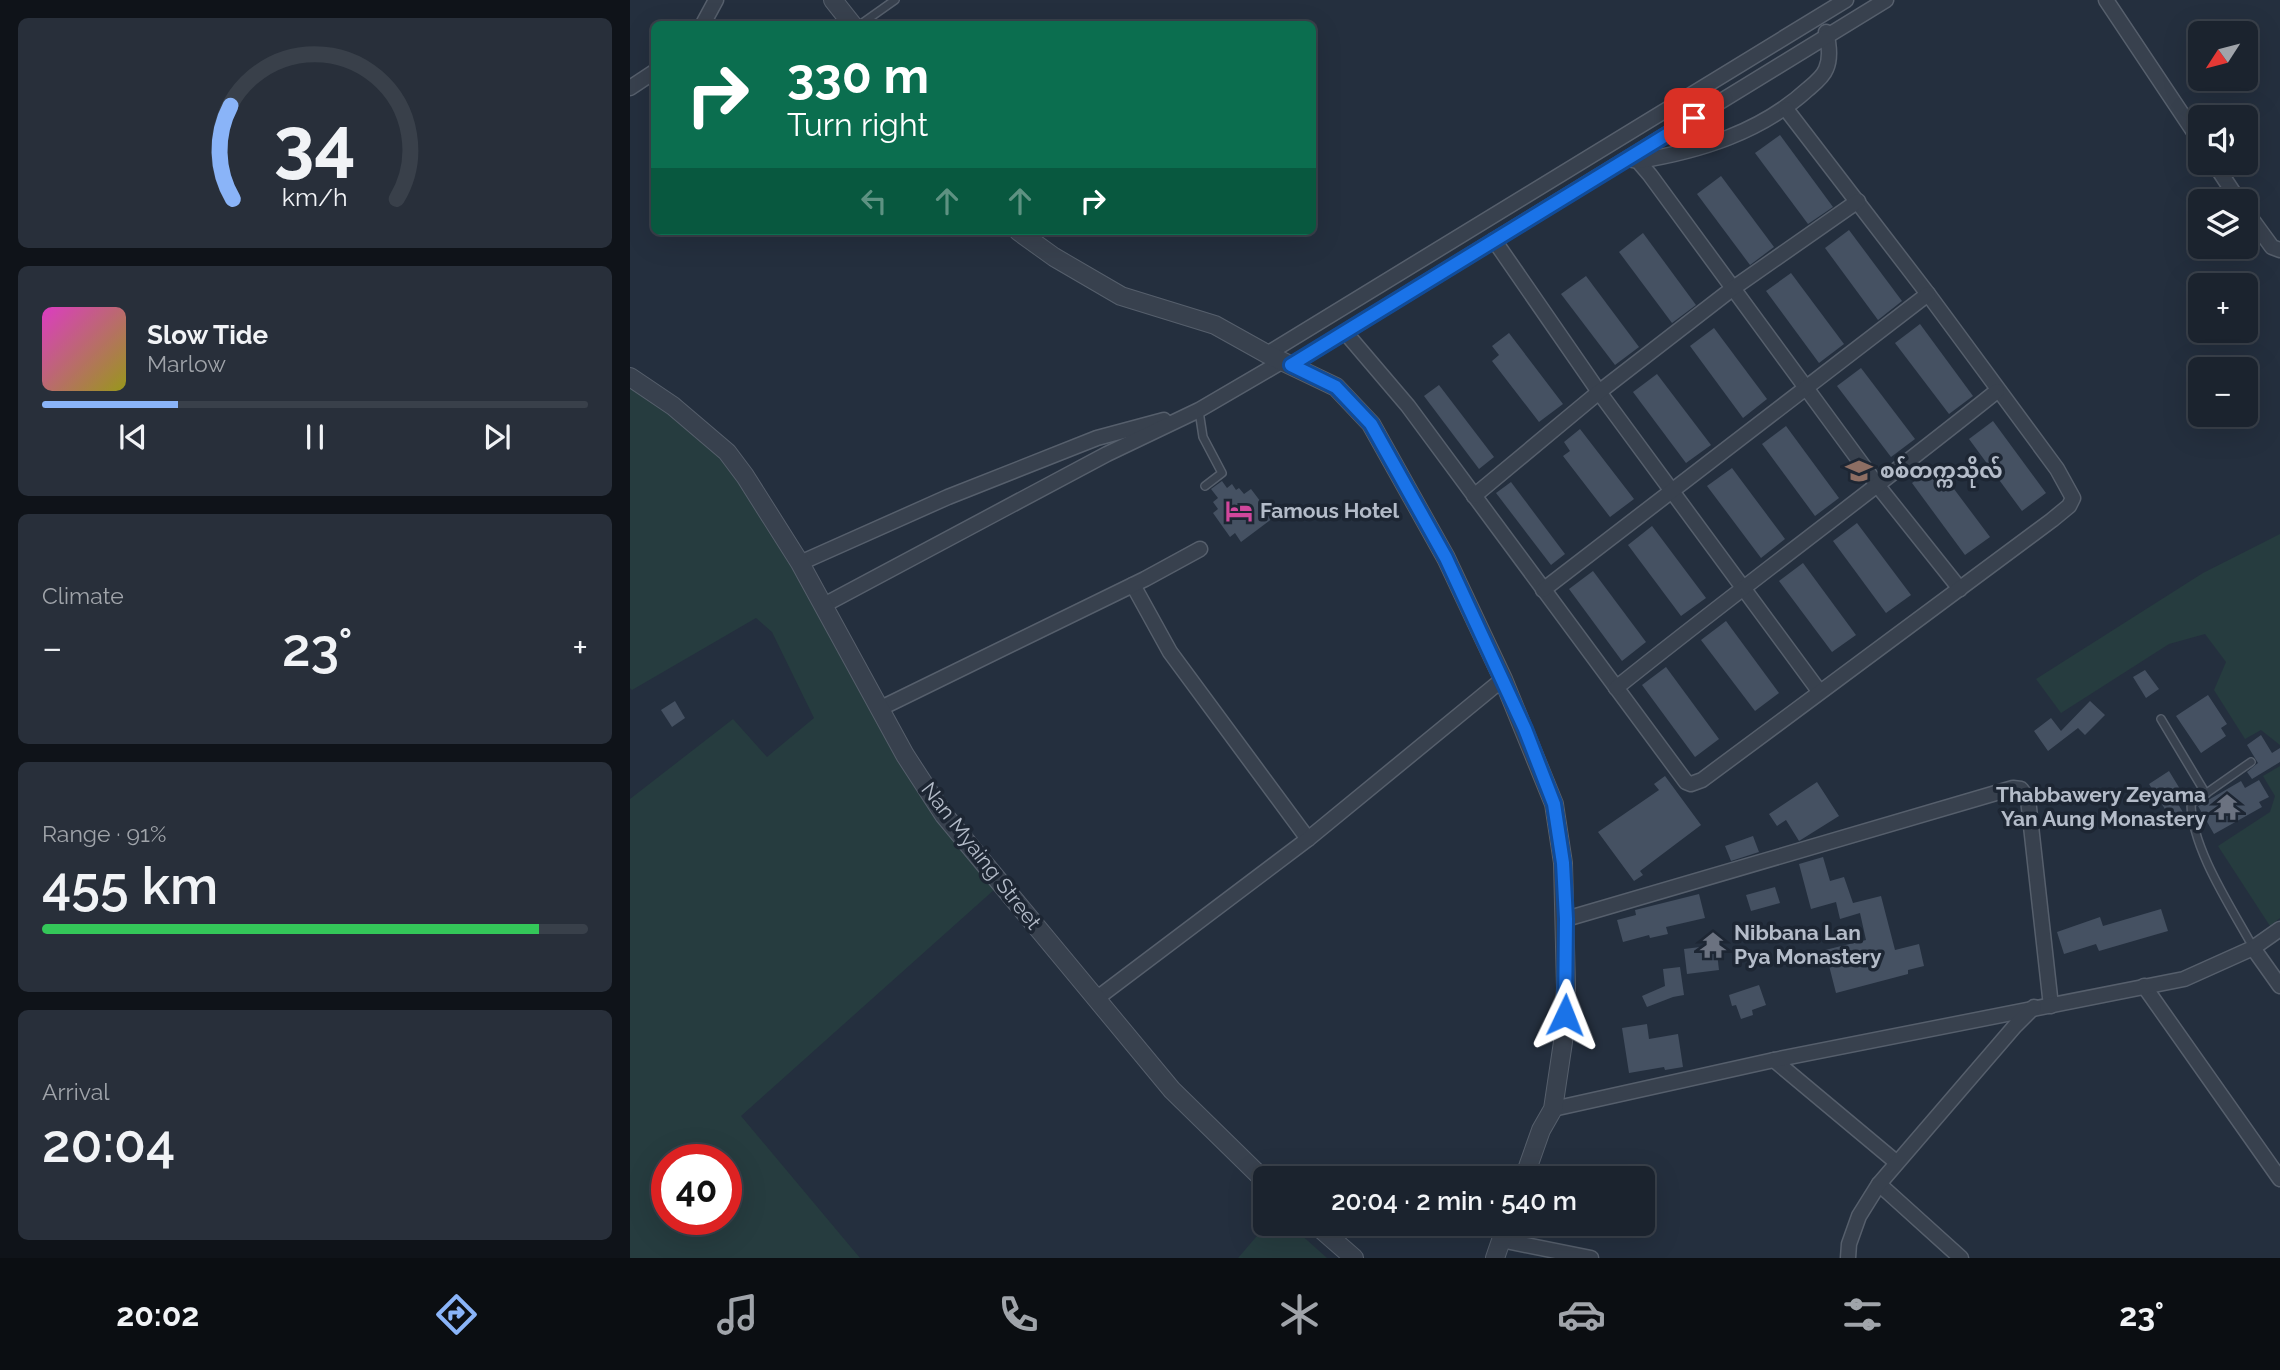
<!DOCTYPE html>
<meta charset="utf-8">
<style>
body{margin:0;font-family:Raleway,"Noto Sans Myanmar",sans-serif;background:#282f3a;color:#f1f3f6;height:100vh;display:flex;flex-direction:column;font-size:26px;white-space:nowrap}
*{box-sizing:border-box;margin:0}
p{font-size:23px;color:#a0a4aa}
.icon{flex:none;width:38px;height:38px;fill:none;stroke:currentColor;stroke-width:2;stroke-linecap:round;stroke-linejoin:round}
.map{position:relative;flex:1;overflow:hidden}
.side{display:flex;flex-direction:column;gap:18px;padding:18px;background:#0f1319;width:630px}
.side>*{flex:none}
.hud{position:absolute;left:21px;top:21px;width:665px;height:214px;border-radius:10px;box-shadow:0 7px 28px #0002,0 0 0 2px #39404a;background:#0b6e4f;color:#fff;overflow:hidden}
.needle{width:46px;rotate:234deg}
.controls{position:absolute;left:1558px;top:21px;display:grid;gap:14px}
.controls a{display:grid;place-items:center;width:70px;height:70px;border-radius:10px;background:#1b232e;box-shadow:0 7px 28px #0002,0 0 0 2px #39404a;font-size:35px}
.speed{position:absolute;left:21px;top:1144px;display:flex;gap:14px;font-size:35px;font-weight:700;text-align:center}
.speed>*{display:grid;place-content:center;width:91px;height:91px;border-radius:50%;background:#1b232e;box-shadow:0 7px 28px #0002,0 0 0 2px #39404a;line-height:1}
.speed .limit{border:10px solid #d22;background:#fff;color:#111}
.pin{position:absolute;display:grid;place-items:center;width:60px;height:60px;color:#fff;margin:-30px;border-radius:14px;box-shadow:0 4px 10px #0006}
.me{position:absolute;width:77px;margin:-38px;rotate:2deg;stroke-linejoin:round;filter:drop-shadow(0 0 5px #0008)}
.turn{display:flex;align-items:center;gap:24px;height:147px;padding:0 21px;font-size:32px}
.turn .icon{width:91px;height:91px;stroke-width:2.5}
.turn b{display:block;font-size:49px;line-height:60px}
.lanes{display:flex;align-items:center;height:66px;padding:0 21px;background:#0003;justify-content:center;gap:35px;direction:ltr}
.lanes .off{opacity:.35}
.big{font-size:52px;font-weight:600;line-height:1.1}
.side .tile{flex:1;display:flex;flex-direction:column;justify-content:center;gap:10px;min-width:0;padding:0 24px;border-radius:10px;background:#282f3a}
.side .dial{align-items:center;gap:0}
.dial svg{height:182px;overflow:visible;fill:none;stroke:#39404a;stroke-width:7;stroke-linecap:round;text-anchor:middle}
.dial text{fill:#f1f3f6;stroke:none}
.song{display:flex;align-items:center;gap:21px}
.cover{width:84px;height:84px;border-radius:10px;background:linear-gradient(135deg,hsl(310 70% 55%),hsl(60 70% 35%))}
.played{height:7px;border-radius:4px;background:linear-gradient(90deg,#8ab4f8 25%,#39404a 25%)}
.keys{display:flex;justify-content:space-around;direction:ltr}
.heat{display:flex;justify-content:space-between;align-items:center;font-size:38px;direction:ltr}
.charge{height:10px;border-radius:5px;background:linear-gradient(90deg,#34c759 91%,#39404a 0)}
.trip{position:absolute;left:623px;top:1166px;width:402px;height:70px;border-radius:10px;background:#1b232e;box-shadow:0 7px 28px #0002,0 0 0 2px #39404a;font-weight:600;line-height:70px;text-align:center}
.dock{display:flex;height:112px;justify-content:space-around;align-items:center;background:#0b0e12;color:#a0a4aa}
.dock .icon{width:49px;height:49px}
.dock .active{color:#8ab4f8}
.dock b{font-size:32px;color:#f1f3f6}
main{display:flex;flex:1;min-height:0}
.map>svg:first-child{display:block}
</style>
<main>
<section class="side">
<div class="tile dial"><svg viewBox="0 0 100 80">
<path d="M14 69A42 42 0 1 1 86 69"/>
<path d="M14 69A42 42 0 0 1 13 28" stroke="#8ab4f8"/>
<text x="50" y="56" font-size="32" font-weight="700">34</text>
<text x="50" y="72" font-size="11">km/h</text>
</svg></div>
<div class="tile">
<div class="song"><i class="cover"></i><div><b>Slow Tide</b><p>Marlow</p></div></div>
<div class="played"></div>
<div class="keys"><svg class="icon" aria-label="previous" viewBox="0 0 24 24"><path d="M18 5L8 12l10 7zM5 5v14"/></svg><svg class="icon" aria-label="pause" viewBox="0 0 24 24"><path d="M8 5v14M16 5v14"/></svg><svg class="icon" aria-label="next" viewBox="0 0 24 24"><path d="M6 5l10 7-10 7zM19 5v14"/></svg></div>
</div>
<div class="tile"><p>Climate</p>
<div class="heat"><a>−</a><b class="big">23°</b><a>+</a></div>
</div>
<div class="tile"><p>Range · 91%</p><b class="big">455 km</b><div class="charge"></div></div>
<div class="tile"><p>Arrival</p><b class="big">20:04</b></div>
</section>
<div class="map">
<svg width="1650" height="1258" viewBox="0 0 1650 1258">
<rect width="100%" height="100%" fill="#242f3e"/>
<!-- green -->
<g fill="#263c3f" fill-rule="evenodd">
<path d="M0 383 94 456 365 889 111 1116 230 1258H0V799L103 719 137 757 184 718 142 632 126 618 2 690 0 688ZM37 1160H96V1220H37Z"/>
<polygon points="1650,534 1650,745 1631,730 1615,739 1584,690 1596,662 1575,634 1539,644 1431,713 1406,679 1573,573"/>
<polygon points="1650,766 1650,918 1640,926 1588,846 1640,812 1645,796 1633,776"/>
<polygon points="638,1223 658,1223 697,1258 608,1258"/>
</g>
<!-- building -->
<g fill="#455162">
<polygon points="1150,135 1203,207 1178,224 1125,153"/>
<polygon points="1091,176 1144,247 1120,265 1067,194"/>
<polygon points="1219,230 1272,301 1248,320 1195,248"/>
<polygon points="1013,233 1066,305 1042,323 989,252"/>
<polygon points="1161,273 1214,344 1189,363 1136,291"/>
<polygon points="956,276 1009,347 985,365 931,294"/>
<polygon points="1290,324 1343,396 1319,414 1265,343"/>
<polygon points="1084,328 1137,399 1113,418 1060,346"/>
<polygon points="879,333 933,404 909,422 862,361 869,355 862,346"/>
<polygon points="1231,368 1285,439 1261,457 1207,386"/>
<polygon points="1027,374 1081,445 1056,463 1003,392"/>
<polygon points="809,385 864,457 849,469 794,396"/>
<polygon points="1363,421 1416,493 1392,511 1339,439"/>
<polygon points="1156,426 1209,498 1185,516 1132,444"/>
<polygon points="950,429 1004,499 980,517 933,456 940,451 934,442"/>
<polygon points="1306,465 1360,537 1335,555 1282,483"/>
<polygon points="1102,468 1155,539 1131,558 1077,486"/>
<polygon points="592,481 597,488 602,484 606,490 609,488 614,494 621,489 643,518 611,542 605,533 600,537 583,513 588,509 583,502 588,498 581,489"/>
<polygon points="881,482 935,554 921,565 866,493"/>
<polygon points="1227,523 1281,595 1256,613 1203,541"/>
<polygon points="1022,526 1076,598 1051,616 998,545"/>
<polygon points="1173,563 1226,635 1202,652 1149,581"/>
<polygon points="963,571 1016,642 992,661 939,589"/>
<polygon points="1096,621 1149,693 1125,711 1071,640"/>
<polygon points="1036,667 1089,739 1065,757 1012,685"/>
<polygon points="1515,670 1529,689 1516,698 1503,677"/>
<polygon points="1578,695 1597,724 1591,728 1596,736 1571,753 1546,716"/>
<polygon points="45,701 55,718 42,727 31,710"/>
<polygon points="1460,701 1475,715 1455,735 1448,728 1418,751 1404,731 1421,718 1431,731"/>
<polygon points="1631,735 1642,753 1650,748 1650,762 1622,779 1617,772 1628,763 1617,745"/>
<polygon points="1539,771 1550,789 1542,794 1557,819 1557,822 1547,828 1519,784"/>
<polygon points="1035,776 1071,825 1010,871 1013,875 1004,881 968,832 1029,790 1024,784"/>
<polygon points="1629,780 1639,797 1629,802 1632,807 1584,834 1568,806 1611,781 1615,788"/>
<polygon points="1187,782 1209,816 1169,841 1156,820 1147,826 1139,814"/>
<polygon points="1123,836 1129,852 1101,861 1095,846"/>
<polygon points="1193,857 1200,881 1214,877 1223,903 1251,896 1265,950 1289,944 1294,966 1278,970 1278,974 1206,993 1195,950 1236,940 1230,913 1210,919 1206,902 1181,909 1169,864"/>
<polygon points="1145,887 1150,903 1121,911 1116,895"/>
<polygon points="1069,894 1075,918 1036,927 1038,934 1020,938 1019,935 993,942 987,920 1006,915 1005,910"/>
<polygon points="1531,909 1538,931 1469,951 1466,944 1434,954 1427,932 1470,917 1473,926"/>
<polygon points="1086,945 1089,970 1057,974 1054,949"/>
<polygon points="1050,967 1054,995 1043,997 1017,1007 1012,996 1035,986 1033,969"/>
<polygon points="1129,985 1136,1005 1122,1010 1123,1015 1111,1019 1106,1005 1102,1006 1099,995"/>
<polygon points="1017,1024 1019,1039 1048,1034 1053,1067 1035,1070 1034,1067 999,1073 992,1028"/>
</g>
<g fill="none" stroke-linecap="round" stroke-linejoin="round">
<defs>
<g id="service">
<polyline points="231,24 265,0"/>
<polyline points="569,411 573,437 592,473 575,486"/>
<polyline points="1531,719 1576,794"/>
<path d="M1621 762 1561 804C1562 849 1601 907 1623 947"/>
</g>
<g id="minor">
<polyline points="1476,0 1570,141"/>
<polyline points="73,24 86,0"/>
<polyline points="0,88 24,72"/>
<polyline points="997,159 1008,161 1020,175 1248,486 1330,589"/>
<path d="M1008 161C1070 151 1131 132 1178 89 1184 84 1193 77 1196 69 1201 58 1199 44 1196 32"/>
<polyline points="1584,163 1609,201"/>
<polyline points="1615,210 1642,247 1650,250"/>
<polyline points="864,240 969,392 1189,691"/>
<polyline points="715,332 778,406 1056,782 1061,784 1072,780 1422,520 1439,506 1443,498 1427,469 1298,294 1156,109"/>
<polyline points="637,354 1216,0"/>
<polyline points="661,365 1256,0"/>
<polyline points="844,496 969,392 1102,289 1228,201"/>
<polyline points="170,563 318,497 467,438 534,420"/>
<polyline points="503,585 540,652 678,839"/>
<polyline points="913,590 1298,294"/>
<polyline points="194,605 477,454 569,410 653,361"/>
<path d="M986 688C1112 587 1241 492 1367 391"/>
<polyline points="249,709 515,579 570,549"/>
<polyline points="936,919 1383,788 1391,789 1398,799 1421,1006"/>
<polyline points="1623,948 1650,986"/>
<polyline points="1514,986 1650,1179"/>
<polyline points="466,999 678,839 873,679"/>
<polyline points="1144,1060 1266,1162"/>
<polyline points="923,1109 1144,1060 1554,979 1623,948 1650,929"/>
<polyline points="1249,1184 1331,1258"/>
<polyline points="871,1240 961,1258"/>
<polyline points="1218,1258 1219,1244 1229,1216 1249,1184 1385,1026 1404,1007"/>
</g>
<g id="tertiary">
<polyline points="203,0 222,24"/>
<polyline points="388,231 424,257 491,296 585,325 637,354 706,387 741,424 816,558 873,679 924,804 933,863 936,988 933,1042 923,1109 911,1130 894,1178"/>
<polyline points="0,377 43,406 97,452 115,476 170,563 275,755 314,815 542,1090 635,1181"/>
<polyline points="684,1223 724,1258"/>
<polyline points="865,1258 877,1223"/>
</g>
</defs>
<!-- service casing -->
<use href="#service" stroke="#565f6c" stroke-width="10"/>
<!-- minor casing -->
<use href="#minor" stroke="#565f6c" stroke-width="17"/>
<!-- tertiary casing -->
<use href="#tertiary" stroke="#565f6c" stroke-width="20"/>
<!-- service -->
<use href="#service" stroke="#38414e" stroke-width="7"/>
<!-- minor -->
<use href="#minor" stroke="#38414e" stroke-width="14"/>
<!-- tertiary -->
<use href="#tertiary" stroke="#38414e" stroke-width="18"/>
</g>
<g fill="none" stroke-linecap="round" stroke-linejoin="round">
<defs>
<polyline id="route" points="935,1015 936,919 933,863 924,804 895,729 816,558 741,424 706,387 661,365 1064,118"/>
</defs>
<!-- route casing -->
<use href="#route" stroke="#114b97" stroke-width="18"/>
<!-- route -->
<use href="#route" stroke="#1a73e8" stroke-width="12"/>
</g>
<!-- icons -->
<defs>
<symbol id="university-bare" viewBox="-9 -9 18 18"><path d="M0-5L7-2L0 1L-7-2ZM-4 1L0 2.5L4 1V4Q0 6-4 4Z" fill="#8d6e63" stroke="#1d2633" stroke-width="2.5" paint-order="stroke"/></symbol>
<symbol id="hotel-bare" viewBox="-9 -9 18 18"><path d="M-6-4.5h1.5V1H6V5H4.5V3h-9V5H-6ZM-4 0a1.8 1.8 0 1 1 3.6 0ZM.5 0V-2.5h3Q6-2.5 6 0Z" fill="#d1479c" stroke="#1d2633" stroke-width="2.5" paint-order="stroke"/></symbol>
<symbol id="temple-bare" viewBox="-9 -9 18 18"><path d="M0-6L5-2H3V0L6.5 2.5H4V6H1.5V3h-3V6H-4V2.5H-6.5L-3 0V-2H-5Z" fill="#6b7280" stroke="#1d2633" stroke-width="2.5" paint-order="stroke"/></symbol>
</defs>
<g fill-rule="evenodd">
<use href="#university-bare" x="1210" y="452" width="38" height="38"/>
<use href="#hotel-bare" x="590" y="492" width="38" height="38"/>
<use href="#temple-bare" x="1578" y="788" width="38" height="38"/>
<use href="#temple-bare" x="1064" y="926" width="38" height="38"/>
</g>
<g text-anchor="middle" stroke-width="7" stroke-linejoin="round" paint-order="stroke">
<!-- poi labels -->
<g font-size="21" font-weight="bold" fill="#b4bcc9" stroke="#1d2633" text-anchor="start">
<text x="1250" y="478">စစ်‌တက္ကသိုလ်</text>
<text x="630" y="518">Famous Hotel</text>
<text x="1576" y="802" text-anchor="end">Thabbawery Zeyama<tspan x="1576" dy="24">Yan Aung Monastery</tspan></text>
<text x="1104" y="940">Nibbana Lan<tspan x="1104" dy="24">Pya Monastery</tspan></text>
</g>
<!-- street labels -->
<g font-size="21" fill="#b4bcc9" stroke="#1d2633">
<text transform="translate(351 856) rotate(52)" y="7">Nan Myaing Street</text>
</g>
</g>
</svg>
<div class="controls">
<a><svg class="needle" viewBox="-14 -14 28 28"><path d="M0-13l5 13h-10z" fill="#e53935"/><path d="M0 13l5-13h-10z" fill="#a0a4aa"/></svg></a>
<a><svg class="icon" aria-label="sound" viewBox="0 0 24 24"><path d="M4 9h4l5-4v14l-5-4H4zM17 9q2 3 0 6"/></svg></a>
<a><svg class="icon" aria-label="layers" viewBox="0 0 24 24"><path d="M12 4l9 5-9 5-9-5zM3 14l9 5 9-5"/></svg></a>
<a>+</a>
<a>−</a>
</div>
<div class="speed"><div class="limit">40</div></div>
<div class="pin" style="left:1064px;top:118px;background:#d93025"><svg class="icon" aria-label="arrive" viewBox="0 0 24 24"><path d="M6 21V4h12l-3 4 3 4H6"/></svg></div>
<svg class="me" style="left:935px;top:1015px" viewBox="-20 -20 40 40"><path d="M0-17L14 15 0 8-14 15z" fill="#1a73e8" stroke="#fff" stroke-width="4"/></svg>
<div class="trip">20:04 · 2 min · 540 m</div>
<div class="hud">
<div class="turn"><svg class="icon" aria-label="right" viewBox="0 0 24 24"><path d="M7 20v-9h11M14 6l5 5-5 5"/></svg><div><b>330 m</b>Turn right</div></div>
<div class="lanes"><svg class="icon off" aria-label="left" viewBox="0 0 24 24"><path d="M17 20v-9H6M10 6l-5 5 5 5"/></svg><svg class="icon off" aria-label="ahead" viewBox="0 0 24 24"><path d="M12 20V5M6 11l6-6 6 6"/></svg><svg class="icon off" aria-label="ahead" viewBox="0 0 24 24"><path d="M12 20V5M6 11l6-6 6 6"/></svg><svg class="icon" aria-label="right" viewBox="0 0 24 24"><path d="M7 20v-9h11M14 6l5 5-5 5"/></svg></div>
</div>
</div>
</main>
<nav class="dock">
<b>20:02</b>
<svg class="icon active" aria-label="directions" viewBox="0 0 24 24"><path d="M12 3l9 9-9 9-9-9zM9 14v-3h6M13 9l2 2-2 2"/></svg>
<svg class="icon" aria-label="music" viewBox="0 0 24 24"><path d="M9 18V5l10-2v13"/><circle cx="6" cy="18" r="3"/><circle cx="16" cy="16" r="3"/></svg>
<svg class="icon" aria-label="phone" viewBox="0 0 24 24"><path d="M5 4h4l2 5-3 2q2 4 5 5l2-3 5 2v4C11 20 4 13 5 4z"/></svg>
<svg class="icon" aria-label="climate" viewBox="0 0 24 24"><path d="M12 3v18M4 7l16 10M4 17L20 7"/></svg>
<svg class="icon" aria-label="car" viewBox="0 0 24 24"><path d="M5 17H2v-5l4-1 3-4h7l3 4 3 1v5h-3M9 17h6M6 11h13"/><circle cx="7" cy="17" r="2"/><circle cx="17" cy="17" r="2"/></svg>
<svg class="icon" aria-label="filters" viewBox="0 0 24 24"><path d="M4 7h16M4 17h16"/><circle cx="9" cy="7" r="2"/><circle cx="15" cy="17" r="2"/></svg>
<b>23°</b>
</nav>
